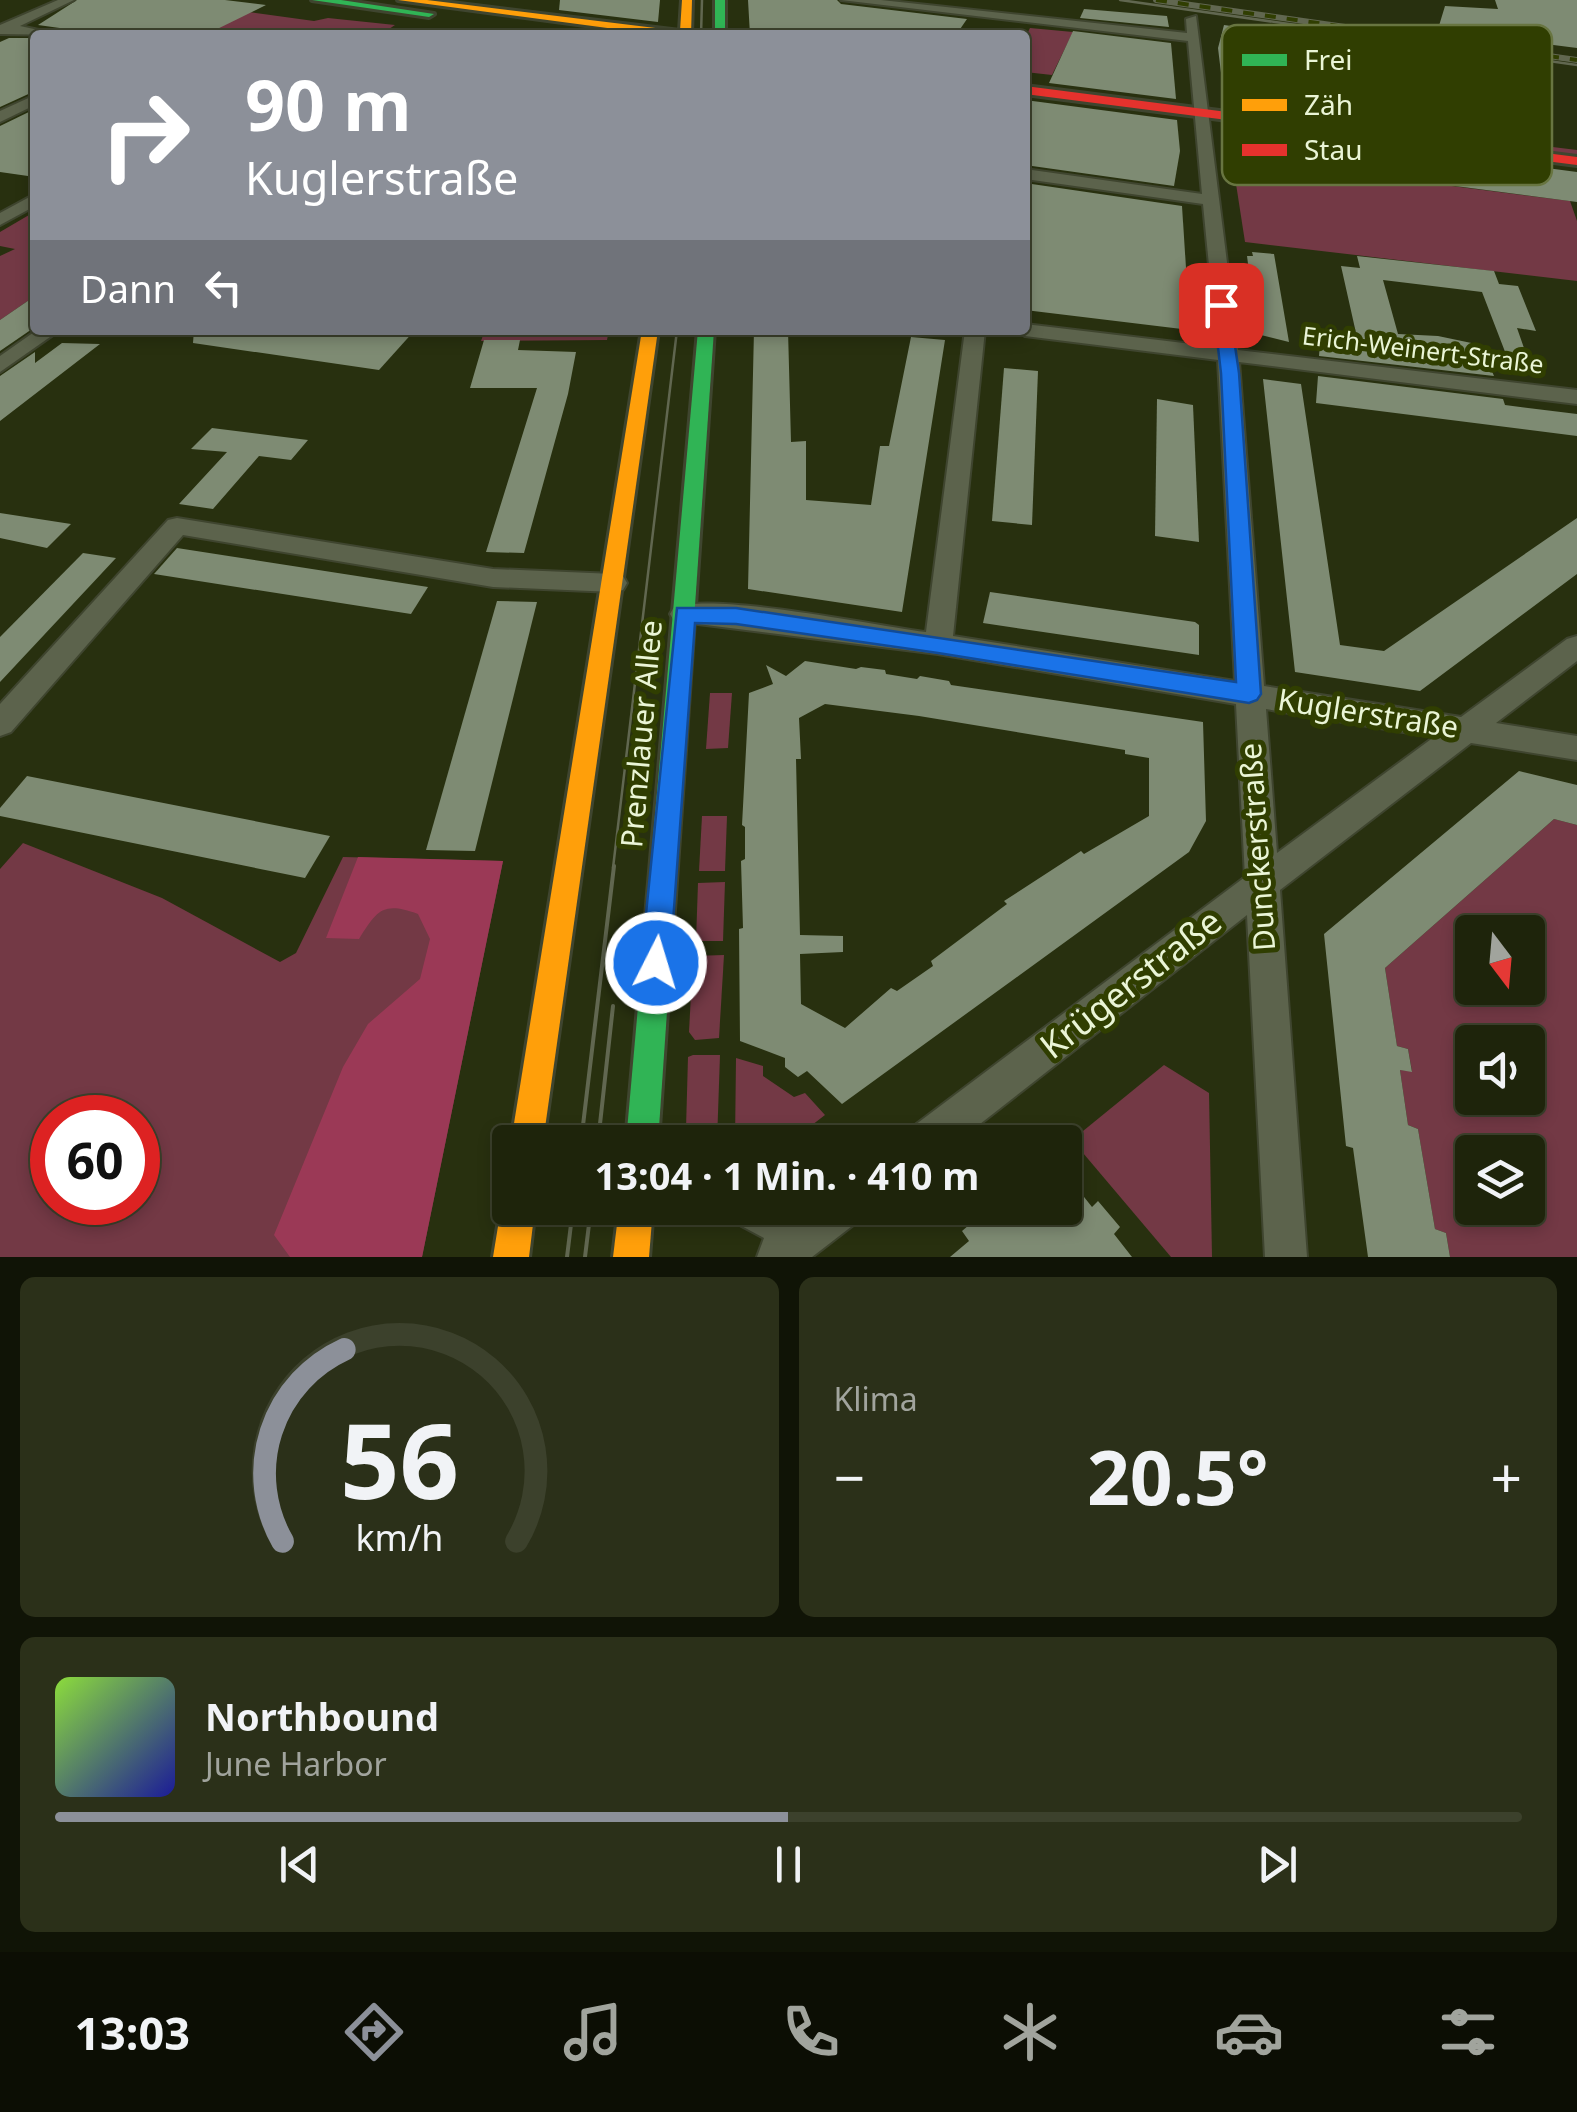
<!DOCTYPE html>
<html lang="de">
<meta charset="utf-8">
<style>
body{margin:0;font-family:"Noto Sans",sans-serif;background:#2b3019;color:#f1f3f6;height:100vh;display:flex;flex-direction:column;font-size:38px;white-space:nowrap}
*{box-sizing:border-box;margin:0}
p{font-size:32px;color:#a1a49d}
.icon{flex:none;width:55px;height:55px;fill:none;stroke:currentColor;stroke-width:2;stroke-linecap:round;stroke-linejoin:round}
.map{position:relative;height:1257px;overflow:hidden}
.sheet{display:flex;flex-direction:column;gap:20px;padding:20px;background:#101406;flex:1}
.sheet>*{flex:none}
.banner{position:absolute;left:30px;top:30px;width:1000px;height:305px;border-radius:10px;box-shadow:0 5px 15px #0003,0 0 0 2px #3c412c;background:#8c9099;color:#fff;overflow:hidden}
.needle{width:65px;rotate:164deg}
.controls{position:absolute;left:1455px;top:915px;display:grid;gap:20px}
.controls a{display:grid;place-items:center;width:90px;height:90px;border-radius:10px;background:#1e240b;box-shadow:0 5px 15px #0003,0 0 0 2px #3c412c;font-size:50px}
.speed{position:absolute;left:30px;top:1095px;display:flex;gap:20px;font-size:50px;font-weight:700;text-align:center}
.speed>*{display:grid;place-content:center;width:130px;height:130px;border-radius:50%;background:#1e240b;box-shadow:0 5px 15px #0003,0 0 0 2px #3c412c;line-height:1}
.speed .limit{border:15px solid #d22;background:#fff;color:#111}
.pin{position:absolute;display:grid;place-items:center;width:85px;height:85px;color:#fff;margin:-42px;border-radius:20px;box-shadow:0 5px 15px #0006}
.me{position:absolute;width:110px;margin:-55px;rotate:5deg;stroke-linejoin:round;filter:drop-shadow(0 0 8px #0008)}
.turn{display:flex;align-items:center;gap:35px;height:210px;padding:0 50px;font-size:45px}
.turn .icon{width:130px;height:130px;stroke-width:2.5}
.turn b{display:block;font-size:70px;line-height:85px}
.then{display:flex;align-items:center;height:95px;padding:0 50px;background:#0003;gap:20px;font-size:38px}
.big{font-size:75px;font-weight:700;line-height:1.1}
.sheet .card{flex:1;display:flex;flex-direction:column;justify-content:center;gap:15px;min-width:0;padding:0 35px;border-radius:15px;background:#2b3019}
.sheet .dial{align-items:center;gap:0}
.dial svg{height:260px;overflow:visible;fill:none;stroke:#3c412c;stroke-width:7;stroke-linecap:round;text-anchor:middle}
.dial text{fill:#f1f3f6;stroke:none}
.song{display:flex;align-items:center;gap:30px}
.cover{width:120px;height:120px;border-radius:15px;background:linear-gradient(135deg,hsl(90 70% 55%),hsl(240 70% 35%))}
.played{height:10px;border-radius:5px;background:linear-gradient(90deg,#8c9099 50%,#3c412c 50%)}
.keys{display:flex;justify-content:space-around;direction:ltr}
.heat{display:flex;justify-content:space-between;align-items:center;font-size:55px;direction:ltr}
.sheet .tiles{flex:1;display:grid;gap:20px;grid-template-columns:1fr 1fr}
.card:last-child{grid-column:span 2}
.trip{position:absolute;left:492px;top:1125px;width:590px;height:100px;border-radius:10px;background:#1e240b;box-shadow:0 5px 15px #0003,0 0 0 2px #3c412c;font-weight:700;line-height:100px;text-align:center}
.tabs{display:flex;height:160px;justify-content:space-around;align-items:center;background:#0c0e04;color:#a1a49d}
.tabs .icon{width:70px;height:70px}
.tabs .active{color:#8c9099}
.tabs b{font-size:45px;color:#f1f3f6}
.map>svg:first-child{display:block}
</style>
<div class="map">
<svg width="1577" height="1257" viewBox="0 0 1577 1257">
<rect width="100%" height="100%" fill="#28300f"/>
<!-- green -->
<g fill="#733945" fill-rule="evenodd">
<polygon points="162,0 314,21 328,18 395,25 380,35 205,35"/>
<polygon points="1030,28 1073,32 1052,75 1025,72 1025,38"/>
<polygon points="1225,106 1577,150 1577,158 1226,114"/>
<polygon points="1232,158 1570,201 1577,221 1577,281 1245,242"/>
<polygon points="29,215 35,216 35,296 0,320 0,256 15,249 0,246 0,232"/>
<polygon points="485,330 609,330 607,340 481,341"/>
<polygon points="710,693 732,693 728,748 706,749"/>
<polygon points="702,816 727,816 725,871 699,871"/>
<path d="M1554 819 1577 825V1257H1450L1446 1233 1435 1229 1418 1129 1408 1125 1400 1070 1412 1071 1408 1049 1397 1046 1385 968ZM1472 932H1528V988H1472ZM1472 1042H1528V1098H1472ZM1472 1152H1528V1208H1472Z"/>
<path d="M23 843 162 898 280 962 296 953 343 857 503 861 422 1257H0V869ZM52 1118H138V1202H52Z"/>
<polygon points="725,882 723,941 696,941 698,883"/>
<polygon points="724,955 719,1038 695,1040 689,1032 693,956"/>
<polygon points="693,1055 720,1055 717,1142 686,1129 688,1057"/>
<polygon points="736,1058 763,1066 763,1076 794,1097 805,1093 825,1115 790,1142 735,1142"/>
<polygon points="1164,1065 1209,1093 1212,1257 1171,1257 1072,1140"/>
</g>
<!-- forest -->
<path fill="#9b3956" d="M358 857 503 861 422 1257H290L274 1235 343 1067 368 1024 420 979 430 939 418 914C382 901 377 911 359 939L326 938Z"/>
<!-- building -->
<g fill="#7e8b73" fill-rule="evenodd">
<polygon points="77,0 225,0 266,5 205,35 110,35 38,25"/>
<polygon points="560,0 660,0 658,22 559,10"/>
<polygon points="748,0 837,0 841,4 967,19 956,35 750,35"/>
<polygon points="1495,0 1577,0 1577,48 1515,40 1536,101 1530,101 1545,146 1225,106 1218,48 1224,25 1252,29 1250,38 1320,46 1320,58 1475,76 1466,33 1438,29 1445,6 1498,9"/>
<polygon points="1084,9 1167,16 1169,27 1080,18"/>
<polygon points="1073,31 1171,43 1176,99 1049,83"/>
<polygon points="9,38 35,38 35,91 0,107 0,42"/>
<polygon points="1025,100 1177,120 1180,151 1174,186 1025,165"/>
<polygon points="35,109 35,177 0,172 0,126"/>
<polygon points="1228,126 1577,172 1577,202 1280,163 1280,167 1253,165 1252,160 1232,158"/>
<polygon points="1025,183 1182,206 1190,330 1025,310"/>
<polygon points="1252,252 1274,254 1289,342 1257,334 1247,256 1253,256"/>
<polygon points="1357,256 1494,271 1499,284 1518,286 1536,331 1517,328 1531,368 1514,375 1482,292 1383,280 1398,334 1438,336 1481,345 1494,376 1319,356 1321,329 1356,333 1341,266 1360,268"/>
<polygon points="35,296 35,327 0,351 0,320"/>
<polygon points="194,330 415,330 379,370 193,343"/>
<polygon points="754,330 788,330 791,442 806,441 806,500 871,505 880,446 889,446 911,337 945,340 902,612 748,589"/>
<polygon points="484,340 520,340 518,350 576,352 568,394 524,553 486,552 537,388 470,388"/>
<polygon points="62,343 100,344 0,421 0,376 35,352 35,363"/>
<polygon points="1004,368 1038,371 1032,525 992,521"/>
<polygon points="1318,376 1503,399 1505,405 1577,414 1577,436 1316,403"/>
<polygon points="1263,379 1301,384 1340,645 1384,651 1577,518 1577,574 1420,691 1295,672"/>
<polygon points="1157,399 1193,405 1199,542 1155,536"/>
<polygon points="212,428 308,440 291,460 259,456 213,509 179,504 227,452 191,449"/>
<polygon points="0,513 71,524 47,548 0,538"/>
<polygon points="177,548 428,587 411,614 154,574"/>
<polygon points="83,553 116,558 0,682 0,637"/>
<polygon points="990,592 1195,622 1199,625 1199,655 983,623"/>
<polygon points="497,601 537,602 475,851 426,850"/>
<path d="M805 661 856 669 861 667 885 670 886 674 917 679 920 676 949 681 951 685 1203 722 1206 821 1189 852 842 1104 807 1071 798 1077 785 1067V1058L740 1041 739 929 743 928 741 861 745 859V827L742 825 749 693 773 684 766 665 786 676ZM825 704 919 716 1125 750V754L1149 758V816L1084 854 1081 851 1004 901 1007 904 931 961 933 966 897 991 891 988 845 1028 801 1004 800 954 843 952V936L800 935 796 759H801L799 718Z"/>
<polygon points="1519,771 1577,785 1577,825 1554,819 1385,968 1397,1046 1408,1049 1412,1072 1400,1070 1408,1125 1418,1129 1435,1229 1446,1233 1450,1257 1368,1257 1353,1148 1346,1146 1324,934"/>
<polygon points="27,776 330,836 305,878 0,816 0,808"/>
<polygon points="1065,1173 1092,1207 1098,1201 1120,1227 1114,1234 1132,1257 950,1257 969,1241 962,1231 983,1213 991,1223 1009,1208 1065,1208"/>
</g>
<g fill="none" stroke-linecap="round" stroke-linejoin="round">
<defs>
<g id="street">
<polygon points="58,0 74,0 20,26 62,35 0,34 0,25"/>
<path d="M841 0H881L1187 33 1186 19 1196 16 1238 350 1577 390V404L1239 362 1264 686 1461 717 1567 639 1577 636V661L1496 723 1577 736V760L1471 743 1280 890 1307 1257H1265L1247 915 957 1142H905L911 1128 1245 877 1236 704 938 654 674 621 670 614 674 607C720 593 871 625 926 632L965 330H985L953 636 1235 681 1218 360 1025 336 1015 330H1025V324L1217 347 1203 204 1025 179V169L1202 194 1188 41ZM1266 709 1434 737 1277 853Z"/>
<polygon points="35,95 35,105 0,122 0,111"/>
<polygon points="35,194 35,206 0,225 0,213"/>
<polygon points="37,330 60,330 0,372 0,356"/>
<polygon points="177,518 493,569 614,574 623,576 627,583 623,590 614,592 493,587 183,535 11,732 0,736 0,704 168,520"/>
<polygon points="730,1208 793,1208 798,1215 808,1208 862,1208 856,1223 812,1257 757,1257 764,1238 736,1223"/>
</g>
<g id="fast">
<polygon points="312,0 341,0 434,14 429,17"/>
<rect x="715" y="0" width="10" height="35"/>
<polygon points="698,330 714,330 658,1142 626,1142"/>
</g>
<g id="slow">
<polygon points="398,0 427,0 680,31 682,0 692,0 691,35 660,35"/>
<polygon points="642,330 658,330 543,1142 511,1142"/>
<polygon points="510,1194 510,1208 535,1208 529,1257 493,1257 501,1208"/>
<polygon points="619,1208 653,1208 649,1257 613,1257"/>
</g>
<polygon id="jam" points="1025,86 1577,157 1577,165 1025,94"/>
</defs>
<!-- street casing -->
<use href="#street" stroke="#3f452f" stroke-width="4"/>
<!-- fast casing -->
<use href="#fast" stroke="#3f452f" stroke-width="6"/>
<!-- slow casing -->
<use href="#slow" stroke="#3f452f" stroke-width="6"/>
<!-- jam casing -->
<use href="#jam" stroke="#3f452f" stroke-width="6"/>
<!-- street -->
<use href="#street" fill="#5c634c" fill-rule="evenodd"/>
<!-- fast -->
<use href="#fast" fill="#30b455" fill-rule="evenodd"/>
<!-- slow -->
<use href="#slow" fill="#ff9f0a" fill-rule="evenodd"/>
<!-- jam -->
<use href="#jam" fill="#e5322d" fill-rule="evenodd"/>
<!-- tram-far1 -->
<g stroke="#616750" stroke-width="2.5">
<polyline points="1120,0 1577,65"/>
<polyline points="701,35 702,0"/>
<polyline points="613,868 677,330"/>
</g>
<!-- tram -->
<g stroke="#616750" stroke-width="4">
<polyline points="581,1142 614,866"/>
<polyline points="598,1142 613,1006"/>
<polyline points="567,1257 573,1208"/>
<polyline points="585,1257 591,1208"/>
</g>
<defs>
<polyline id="rail" points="1156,0 1577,60"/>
</defs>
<!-- rail casing -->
<use href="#rail" stroke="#616750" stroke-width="6"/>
<!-- rail -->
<use href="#rail" stroke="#303e01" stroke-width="4" stroke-dasharray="11" stroke-linecap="butt"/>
</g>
<!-- route -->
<polygon fill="#1a73e8" stroke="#114b97" stroke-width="2.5" points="1221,300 1229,305 1239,373 1261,694 1257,700 1249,703 938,653 736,624 695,623 670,963 666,973 656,977 645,973 641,963 677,608 736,608 1236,682 1221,373 1213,305"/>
<g text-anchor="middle" stroke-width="10" stroke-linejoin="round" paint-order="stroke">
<!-- far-street labels -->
<g font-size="25" fill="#eaf5d6" stroke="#303e01">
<text transform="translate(1423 350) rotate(7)" y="9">Erich-Weinert-Straße</text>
</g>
<!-- street labels -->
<g font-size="30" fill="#eaf5d6" stroke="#303e01">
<text transform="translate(1368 714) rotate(9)" y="10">Kuglerstraße</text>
<text transform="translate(642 734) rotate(-85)" y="10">Prenzlauer Allee</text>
<text transform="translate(1258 847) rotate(-94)" y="10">Dunckerstraße</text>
</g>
<!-- near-street labels -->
<g font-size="35" fill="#eaf5d6" stroke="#303e01">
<text transform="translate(1131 984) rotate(-38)" y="12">Krügerstraße</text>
</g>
</g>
<!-- legend -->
<rect x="1222" y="25" width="330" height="160" rx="15" fill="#303e01" stroke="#687541" stroke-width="2.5"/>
<rect x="1242" y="54" width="45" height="12" fill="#30b455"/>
<rect x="1242" y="99" width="45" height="12" fill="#ff9f0a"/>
<rect x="1242" y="144" width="45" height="12" fill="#e5322d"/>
<g font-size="28" fill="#eaf5d6">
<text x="1304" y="70">Frei</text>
<text x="1304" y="115">Zäh</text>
<text x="1304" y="160">Stau</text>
</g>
</svg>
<div class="controls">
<a><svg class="needle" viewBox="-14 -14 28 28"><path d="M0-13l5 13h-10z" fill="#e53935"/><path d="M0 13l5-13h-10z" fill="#a1a49d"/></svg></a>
<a><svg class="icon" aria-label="sound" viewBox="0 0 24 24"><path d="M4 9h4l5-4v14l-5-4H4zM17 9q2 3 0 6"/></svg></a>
<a><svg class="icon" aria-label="layers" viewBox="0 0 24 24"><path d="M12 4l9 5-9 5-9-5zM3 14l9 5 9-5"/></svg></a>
</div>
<div class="speed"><div class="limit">60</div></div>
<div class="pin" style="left:1221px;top:305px;background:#d93025"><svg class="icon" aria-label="arrive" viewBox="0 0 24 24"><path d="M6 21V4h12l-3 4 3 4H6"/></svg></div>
<svg class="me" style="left:656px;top:963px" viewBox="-20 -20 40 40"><circle r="17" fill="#1a73e8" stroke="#fff" stroke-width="3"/><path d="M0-11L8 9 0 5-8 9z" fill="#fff"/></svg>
<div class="trip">13:04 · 1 Min. · 410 m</div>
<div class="banner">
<div class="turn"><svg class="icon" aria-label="right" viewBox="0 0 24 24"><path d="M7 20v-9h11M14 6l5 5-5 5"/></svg><div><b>90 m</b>Kuglerstraße</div></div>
<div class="then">Dann<svg class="icon" aria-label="left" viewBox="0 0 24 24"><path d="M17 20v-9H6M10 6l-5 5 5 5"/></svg></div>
</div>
</div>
<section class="sheet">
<div class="tiles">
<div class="card dial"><svg viewBox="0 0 100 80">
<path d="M14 69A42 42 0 1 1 86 69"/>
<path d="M14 69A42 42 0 0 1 33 10" stroke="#8c9099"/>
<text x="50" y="56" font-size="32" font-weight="700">56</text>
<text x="50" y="72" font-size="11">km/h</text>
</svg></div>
<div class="card"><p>Klima</p>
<div class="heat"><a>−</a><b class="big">20.5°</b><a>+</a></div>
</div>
<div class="card">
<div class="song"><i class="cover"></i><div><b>Northbound</b><p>June Harbor</p></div></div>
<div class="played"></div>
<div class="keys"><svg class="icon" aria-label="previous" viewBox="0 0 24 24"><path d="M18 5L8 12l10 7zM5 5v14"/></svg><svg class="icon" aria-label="pause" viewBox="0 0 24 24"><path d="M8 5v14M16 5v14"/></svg><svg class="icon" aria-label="next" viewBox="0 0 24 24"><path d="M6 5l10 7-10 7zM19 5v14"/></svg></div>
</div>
</div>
</section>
<nav class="tabs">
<b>13:03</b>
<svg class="icon active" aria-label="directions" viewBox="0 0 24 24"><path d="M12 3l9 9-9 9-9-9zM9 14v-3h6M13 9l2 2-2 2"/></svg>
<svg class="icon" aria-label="music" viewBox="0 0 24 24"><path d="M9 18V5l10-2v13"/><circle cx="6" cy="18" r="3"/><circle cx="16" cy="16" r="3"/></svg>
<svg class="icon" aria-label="phone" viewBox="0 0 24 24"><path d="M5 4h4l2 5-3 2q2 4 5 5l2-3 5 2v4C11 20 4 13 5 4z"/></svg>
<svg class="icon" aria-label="climate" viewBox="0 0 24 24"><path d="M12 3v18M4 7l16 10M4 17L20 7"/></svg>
<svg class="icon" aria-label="car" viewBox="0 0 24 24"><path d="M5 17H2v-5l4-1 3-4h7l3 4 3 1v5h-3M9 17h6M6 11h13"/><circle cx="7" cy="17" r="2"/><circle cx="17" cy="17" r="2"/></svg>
<svg class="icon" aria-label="filters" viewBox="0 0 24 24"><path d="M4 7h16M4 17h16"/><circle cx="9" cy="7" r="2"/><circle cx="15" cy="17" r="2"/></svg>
</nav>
